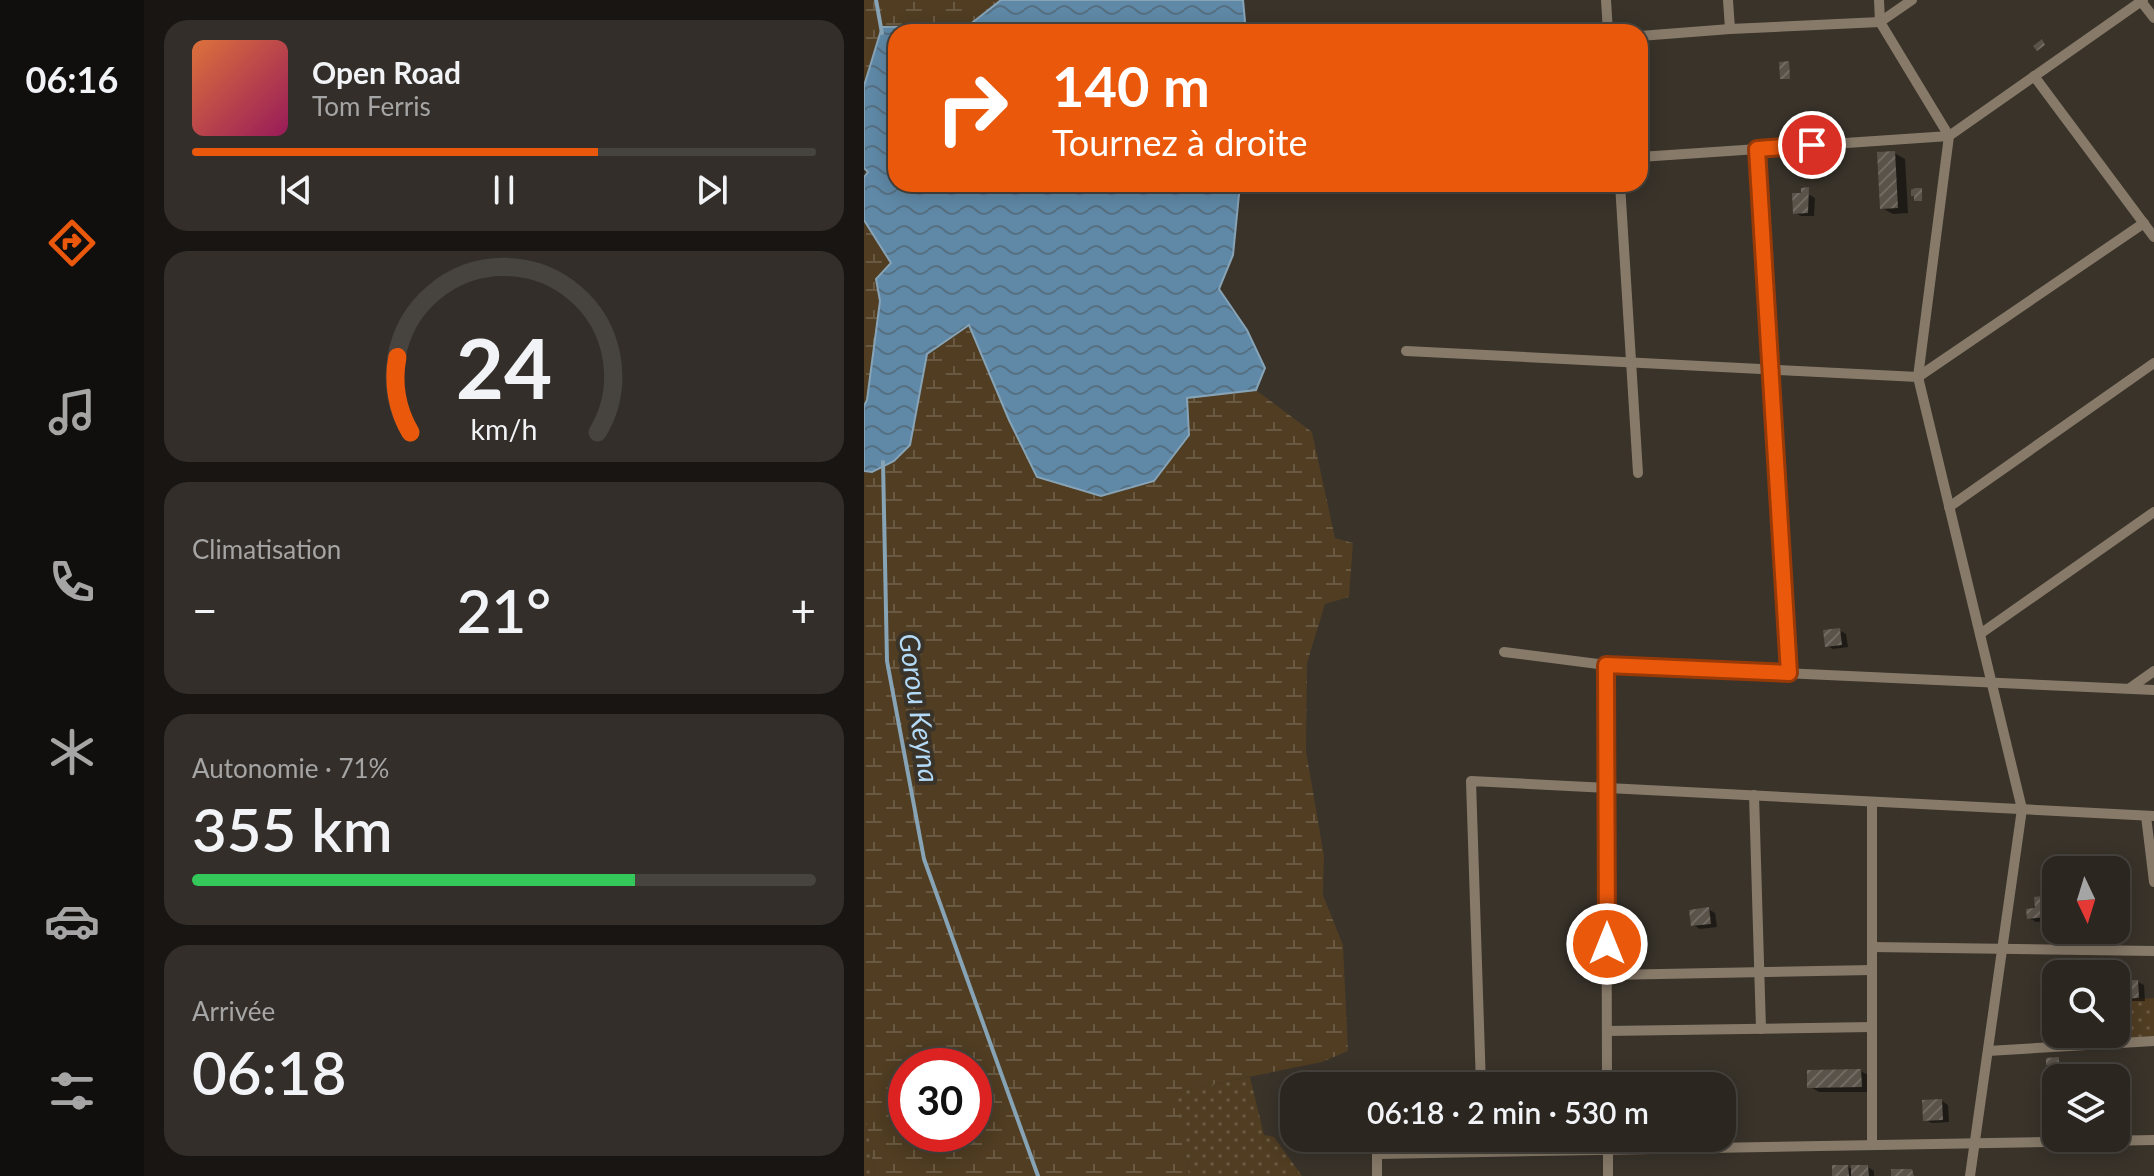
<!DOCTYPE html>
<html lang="fr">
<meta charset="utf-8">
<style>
body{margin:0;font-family:Lato,sans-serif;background:#332e29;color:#f1f3f6;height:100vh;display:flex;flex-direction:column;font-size:30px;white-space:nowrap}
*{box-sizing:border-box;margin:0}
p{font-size:26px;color:#a6a5a5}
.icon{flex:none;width:44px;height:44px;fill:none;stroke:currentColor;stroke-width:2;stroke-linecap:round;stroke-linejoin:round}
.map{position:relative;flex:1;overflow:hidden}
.drawer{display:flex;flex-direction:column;gap:20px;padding:20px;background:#181512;width:720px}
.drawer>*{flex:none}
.guide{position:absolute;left:24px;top:24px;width:760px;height:168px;border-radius:24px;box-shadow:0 4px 20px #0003,0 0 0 2px #47433e;background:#ea580c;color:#fff;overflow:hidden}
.needle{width:52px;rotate:176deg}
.fabs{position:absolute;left:1178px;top:856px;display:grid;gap:16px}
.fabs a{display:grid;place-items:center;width:88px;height:88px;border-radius:16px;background:#2b2620;box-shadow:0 4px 20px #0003,0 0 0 2px #47433e;font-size:40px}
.speed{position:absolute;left:24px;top:1048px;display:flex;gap:16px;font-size:40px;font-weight:700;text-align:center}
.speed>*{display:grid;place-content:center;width:104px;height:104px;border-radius:50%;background:#2b2620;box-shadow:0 4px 20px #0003,0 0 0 2px #47433e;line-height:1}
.speed .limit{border:12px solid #d22;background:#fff;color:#111}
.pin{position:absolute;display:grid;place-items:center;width:68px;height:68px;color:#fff;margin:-34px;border:4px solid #fff;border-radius:50%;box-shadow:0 2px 8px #0007}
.me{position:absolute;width:88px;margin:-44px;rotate:0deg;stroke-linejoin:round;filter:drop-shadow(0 0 6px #0008)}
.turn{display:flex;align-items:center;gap:28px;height:168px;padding:0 32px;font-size:36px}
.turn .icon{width:104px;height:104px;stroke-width:2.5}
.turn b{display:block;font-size:56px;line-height:68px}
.big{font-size:60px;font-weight:600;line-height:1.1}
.drawer .widget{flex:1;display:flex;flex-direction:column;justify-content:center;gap:12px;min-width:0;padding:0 28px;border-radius:24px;background:#332e29}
.drawer .dial{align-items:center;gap:0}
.dial svg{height:208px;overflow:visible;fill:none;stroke:#47433e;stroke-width:7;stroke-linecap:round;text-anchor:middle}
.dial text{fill:#f1f3f6;stroke:none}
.song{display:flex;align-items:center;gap:24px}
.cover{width:96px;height:96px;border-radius:12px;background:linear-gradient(135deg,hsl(20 70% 55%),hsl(330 70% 35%))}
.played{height:8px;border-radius:4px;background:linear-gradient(90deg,#ea580c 65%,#47433e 65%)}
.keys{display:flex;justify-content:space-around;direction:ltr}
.heat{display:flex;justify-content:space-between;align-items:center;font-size:44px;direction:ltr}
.charge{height:12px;border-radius:6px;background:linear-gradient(90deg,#34c759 71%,#47433e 0)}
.trip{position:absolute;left:416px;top:1072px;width:456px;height:80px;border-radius:24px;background:#2b2620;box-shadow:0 4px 20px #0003,0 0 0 2px #47433e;font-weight:600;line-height:80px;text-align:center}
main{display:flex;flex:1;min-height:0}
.tabs{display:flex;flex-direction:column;width:144px;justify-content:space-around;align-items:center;background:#110f0d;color:#a6a5a5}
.tabs .icon{width:56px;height:56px}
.tabs .active{color:#ea580c}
.tabs b{font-size:36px;color:#f1f3f6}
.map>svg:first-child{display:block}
</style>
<main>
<nav class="tabs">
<b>06:16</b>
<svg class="icon active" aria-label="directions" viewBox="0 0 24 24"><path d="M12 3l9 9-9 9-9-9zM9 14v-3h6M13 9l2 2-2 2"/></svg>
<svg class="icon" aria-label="music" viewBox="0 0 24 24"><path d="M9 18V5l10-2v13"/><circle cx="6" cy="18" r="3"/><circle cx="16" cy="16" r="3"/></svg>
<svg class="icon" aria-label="phone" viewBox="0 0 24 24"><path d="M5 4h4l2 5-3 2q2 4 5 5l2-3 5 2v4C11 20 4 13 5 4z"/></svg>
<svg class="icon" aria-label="climate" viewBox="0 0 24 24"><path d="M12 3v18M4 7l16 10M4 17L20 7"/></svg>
<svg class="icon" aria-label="car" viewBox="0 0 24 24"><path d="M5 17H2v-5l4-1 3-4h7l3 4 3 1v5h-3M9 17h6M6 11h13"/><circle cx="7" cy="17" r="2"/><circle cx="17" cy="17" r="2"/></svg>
<svg class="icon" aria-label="filters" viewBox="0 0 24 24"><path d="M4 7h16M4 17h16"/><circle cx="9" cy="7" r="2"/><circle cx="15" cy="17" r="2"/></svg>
</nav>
<section class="drawer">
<div class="widget">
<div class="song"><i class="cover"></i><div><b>Open Road</b><p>Tom Ferris</p></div></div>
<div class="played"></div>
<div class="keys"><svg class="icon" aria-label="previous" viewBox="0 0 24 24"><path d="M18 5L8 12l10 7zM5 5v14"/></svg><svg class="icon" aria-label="pause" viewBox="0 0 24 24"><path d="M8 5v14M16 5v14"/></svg><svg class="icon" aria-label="next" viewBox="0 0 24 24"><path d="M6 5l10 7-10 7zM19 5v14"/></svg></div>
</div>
<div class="widget dial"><svg viewBox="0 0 100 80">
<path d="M14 69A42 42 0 1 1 86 69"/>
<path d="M14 69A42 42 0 0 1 9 40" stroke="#ea580c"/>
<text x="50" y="56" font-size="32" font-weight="700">24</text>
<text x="50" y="72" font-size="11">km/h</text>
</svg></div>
<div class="widget"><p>Climatisation</p>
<div class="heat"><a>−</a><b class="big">21°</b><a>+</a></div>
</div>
<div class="widget"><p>Autonomie · 71%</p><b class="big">355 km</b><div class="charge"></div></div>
<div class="widget"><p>Arrivée</p><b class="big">06:18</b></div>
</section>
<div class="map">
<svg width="1290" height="1176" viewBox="0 0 1290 1176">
<defs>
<pattern id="grass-dots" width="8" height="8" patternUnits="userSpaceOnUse" patternTransform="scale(2)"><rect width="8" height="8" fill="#503d22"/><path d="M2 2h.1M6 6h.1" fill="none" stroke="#695942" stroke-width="1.8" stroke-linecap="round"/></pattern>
<pattern id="wetland-marsh" width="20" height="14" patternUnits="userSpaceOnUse" patternTransform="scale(2)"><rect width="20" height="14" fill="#503d22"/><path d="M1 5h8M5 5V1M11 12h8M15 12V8" fill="none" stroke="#695942"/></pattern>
<pattern id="water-waves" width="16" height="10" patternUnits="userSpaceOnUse" patternTransform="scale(2)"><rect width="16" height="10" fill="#5f89a7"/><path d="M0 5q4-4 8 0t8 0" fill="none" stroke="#567083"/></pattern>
<pattern id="building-hatch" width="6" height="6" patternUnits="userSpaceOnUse" patternTransform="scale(2)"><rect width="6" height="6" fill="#5a534a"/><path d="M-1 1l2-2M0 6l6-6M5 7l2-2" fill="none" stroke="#726b64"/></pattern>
</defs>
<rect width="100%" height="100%" fill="#39332a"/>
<!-- grass -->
<g fill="url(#grass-dots)">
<polygon points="1290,998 1290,1036 1258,1038 1256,1000"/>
<polygon points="386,1077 400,1135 410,1137 438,1176 325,1176 310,1092"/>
<polygon points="0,1105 2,1114 11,1176 0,1176"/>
</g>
<!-- wetland -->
<g fill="url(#wetland-marsh)" fill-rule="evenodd">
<polygon points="0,0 137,0 104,26 18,27 0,86"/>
<polygon points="0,220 27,263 12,279 16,300 3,400 0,406"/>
<path d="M106 324 145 420 174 477 323 398 392 390 448 432 471 538 489 543 485 597 461 604 443 663 442 751 460 856 459 895 479 945 484 1051 458 1062 311 1092 325 1176H11L0 1105V471H8L46 445 63 354ZM42 1066H110V1134H42Z"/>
</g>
<!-- water -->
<polygon fill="url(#water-waves)" stroke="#87a3b6" stroke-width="2" points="137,0 379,0 382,32 32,32 32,184 376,184 369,255 355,289 383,330 401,368 392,390 323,398 325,435 290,481 237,496 173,477 145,420 105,325 63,354 46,445 30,461 8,472 0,471 0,406 3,400 16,301 12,279 27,263 0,220 0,177 4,172 0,168 0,86 18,27 104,26"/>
<!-- shadow -->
<g fill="#0007">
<polygon points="1030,153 1041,159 1044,213 1029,214 1018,208"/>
<polygon points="944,194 951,198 950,216 937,216 931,213"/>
<polygon points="975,630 982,634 984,647 969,649 963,646"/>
<polygon points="1187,897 1192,900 1192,920 1172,922 1165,918"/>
<polygon points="844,909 851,913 853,927 836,929 829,925"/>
<polygon points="1252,982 1258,986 1274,982 1280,985 1281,1001 1265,1001 1257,996 1252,998"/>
<polygon points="997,1071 1007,1077 1007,1092 955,1092 945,1086"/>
<polygon points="1078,1101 1084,1105 1085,1122 1068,1123 1061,1120"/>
<polygon points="984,1167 989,1170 1004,1167 1010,1171 1010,1176 970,1176"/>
</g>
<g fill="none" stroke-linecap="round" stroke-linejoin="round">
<!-- stream -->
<g stroke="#87a3b6" stroke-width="4">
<polyline points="12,0 18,33"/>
<polyline points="19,462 23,661 60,859 174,1176"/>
</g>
</g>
<!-- building -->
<g fill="url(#building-hatch)">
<polygon points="1178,39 1181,45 1173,51 1169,46"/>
<polygon points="925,61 926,79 916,79 915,62"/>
<polygon points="1031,151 1034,208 1016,209 1013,152"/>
<polygon points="945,187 944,213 929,214 928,193 937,193 937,188"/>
<polygon points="1051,188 1058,188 1058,201 1050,201 1050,196 1047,196 1047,190"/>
<polygon points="976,628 978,645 961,647 959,630"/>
<polygon points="1187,895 1190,916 1163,919 1162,909 1171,908 1170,897"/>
<polygon points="845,907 847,924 827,926 825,910"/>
<polygon points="1234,960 1251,960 1251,966 1234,967"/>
<polygon points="1256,980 1274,980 1275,998 1257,999"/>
<polygon points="1195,1057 1195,1064 1182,1065 1182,1058"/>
<polygon points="997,1069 998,1087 943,1088 943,1070"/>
<polygon points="1218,1070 1218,1076 1202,1076 1202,1071"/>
<polygon points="1078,1099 1079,1120 1059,1121 1058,1100"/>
<polygon points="968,1165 984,1165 985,1176 968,1176"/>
<polygon points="987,1165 1004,1165 1005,1176 987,1176"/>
<polygon points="1027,1169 1048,1169 1050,1176 1027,1176"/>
</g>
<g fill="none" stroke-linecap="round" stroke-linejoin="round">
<!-- minor -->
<g stroke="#877a69" stroke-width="10">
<polyline points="742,0 744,32"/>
<polyline points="864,0 866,29"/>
<polyline points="1276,0 1290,18"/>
<polyline points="776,36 866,29 1016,22 1048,0"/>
<polyline points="1170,76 1290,237"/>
<polyline points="893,149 925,673"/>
<polyline points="776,157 1085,136 1016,22 1015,0"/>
<polyline points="756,184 774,473"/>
<polyline points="542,351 1054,377 1280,223"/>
<polyline points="1085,507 1290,363"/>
<polyline points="1116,634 1290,512"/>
<polyline points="640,652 742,665 1290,690"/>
<polyline points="742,665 743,1086"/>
<polyline points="1266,688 1290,671"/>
<polyline points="890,795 897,1029"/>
<polyline points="1282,816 1290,882"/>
<polyline points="1008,947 1290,951"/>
<polyline points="743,975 1008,970"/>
<polyline points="743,1031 1008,1027"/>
<polyline points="1124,1051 1290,1041"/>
<polyline points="617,1086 607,781 1290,816"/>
<polyline points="619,1138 619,1151"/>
<polyline points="744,1138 744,1176"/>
<polyline points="1008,1144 1008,802"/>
<polyline points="513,1176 513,1154 1290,1140"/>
<polyline points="1106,1176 1158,809 1054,377 1085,136 1279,0"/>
</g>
</g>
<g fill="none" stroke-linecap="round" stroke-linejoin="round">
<defs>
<polyline id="route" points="743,944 742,665 925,673 893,149 948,145"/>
</defs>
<!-- route casing -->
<use href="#route" stroke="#983908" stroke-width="20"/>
<!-- route -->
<use href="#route" stroke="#ea580c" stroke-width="14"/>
</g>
<g text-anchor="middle" stroke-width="8" stroke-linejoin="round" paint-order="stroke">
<!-- water labels -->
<g font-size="28" font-style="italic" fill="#b3daf7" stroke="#39332a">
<text transform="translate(55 708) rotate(82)" y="10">Gorou Keyna</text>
</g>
</g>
</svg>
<div class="fabs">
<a><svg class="needle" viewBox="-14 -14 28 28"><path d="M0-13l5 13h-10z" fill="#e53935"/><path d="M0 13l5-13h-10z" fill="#a6a5a5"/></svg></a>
<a><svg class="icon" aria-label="search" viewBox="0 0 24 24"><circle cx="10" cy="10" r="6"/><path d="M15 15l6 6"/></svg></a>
<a><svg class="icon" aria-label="layers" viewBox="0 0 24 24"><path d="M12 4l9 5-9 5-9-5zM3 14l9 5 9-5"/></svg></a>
</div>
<div class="speed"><div class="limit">30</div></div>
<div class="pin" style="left:948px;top:145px;background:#d93025"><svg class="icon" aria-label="arrive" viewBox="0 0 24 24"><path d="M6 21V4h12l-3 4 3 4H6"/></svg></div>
<svg class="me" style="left:743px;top:944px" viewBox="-20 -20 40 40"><circle r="17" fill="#ea580c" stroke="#fff" stroke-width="3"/><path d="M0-11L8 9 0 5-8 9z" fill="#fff"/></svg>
<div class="trip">06:18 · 2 min · 530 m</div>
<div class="guide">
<div class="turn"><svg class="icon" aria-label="right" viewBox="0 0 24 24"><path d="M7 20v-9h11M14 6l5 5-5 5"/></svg><div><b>140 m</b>Tournez à droite</div></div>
</div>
</div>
</main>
